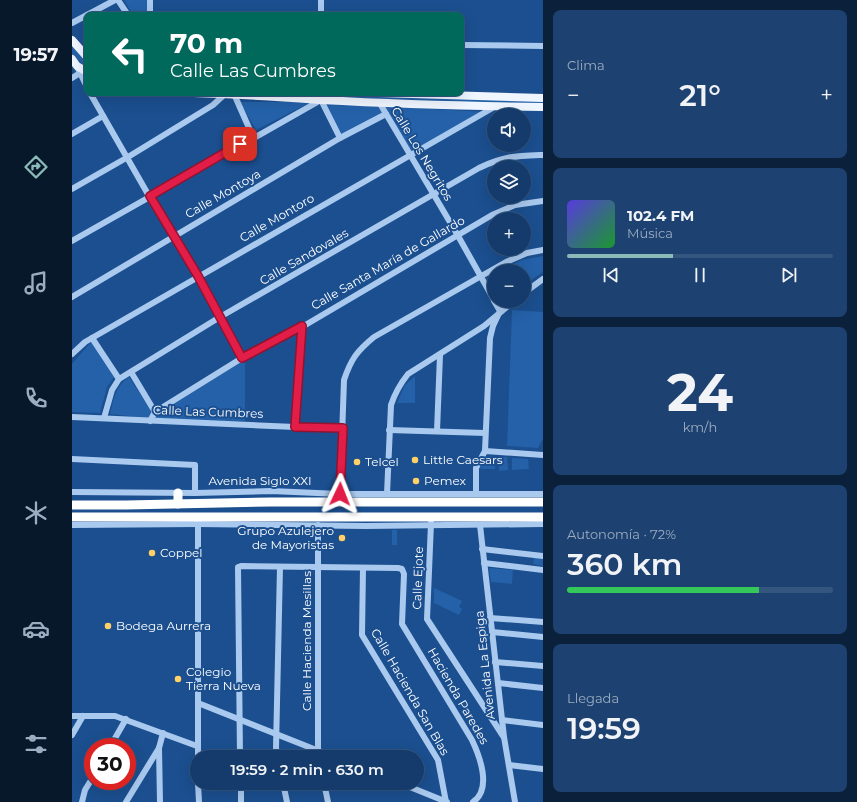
<!DOCTYPE html>
<html lang="es">
<meta charset="utf-8">
<style>
body{margin:0;font-family:Montserrat,sans-serif;background:#1d4271;color:#f1f3f6;height:100vh;display:flex;flex-direction:column;font-size:15px;white-space:nowrap}
*{box-sizing:border-box;margin:0}
p{font-size:13px;color:#9dadc1}
.icon{flex:none;width:22px;height:22px;fill:none;stroke:currentColor;stroke-width:2;stroke-linecap:round;stroke-linejoin:round}
.map{position:relative;flex:1;overflow:hidden}
.drawer{display:flex;flex-direction:column;gap:10px;padding:10px;background:#0b203b;width:314px}
.drawer>*{flex:none}
.guide{position:absolute;left:12px;top:12px;width:380px;height:84px;border-radius:8px;box-shadow:0 4px 16px #0002,0 0 0 1px #33557e;background:#00695c;color:#fff;overflow:hidden}
.tools{position:absolute;left:415px;top:108px;display:grid;gap:8px}
.tools a{display:grid;place-items:center;width:44px;height:44px;border-radius:50%;background:#143b6b;box-shadow:0 4px 16px #0002,0 0 0 1px #33557e;font-size:20px}
.speed{position:absolute;left:12px;top:738px;display:flex;gap:8px;font-size:20px;font-weight:700;text-align:center}
.speed>*{display:grid;place-content:center;width:52px;height:52px;border-radius:50%;background:#143b6b;box-shadow:0 4px 16px #0002,0 0 0 1px #33557e;line-height:1}
.speed .limit{border:6px solid #d22;background:#fff;color:#111}
.pin{position:absolute;display:grid;place-items:center;width:34px;height:34px;color:#fff;margin:-17px;border-radius:8px;box-shadow:0 2px 6px #0006}
.me{position:absolute;width:44px;margin:-22px;rotate:2deg;stroke-linejoin:round;filter:drop-shadow(0 0 3px #0008)}
.turn{display:flex;align-items:center;gap:14px;height:84px;padding:0 20px;font-size:18px}
.turn .icon{width:52px;height:52px;stroke-width:2.5}
.turn b{display:block;font-size:28px;line-height:34px}
.big{font-size:30px;font-weight:600;line-height:1.1}
.drawer .card{flex:1;display:flex;flex-direction:column;justify-content:center;gap:6px;min-width:0;padding:0 14px;border-radius:8px;background:#1d4271}
.drawer .dial{align-items:center;gap:0}
.dial b{font-size:52px;line-height:1}
.song{display:flex;align-items:center;gap:12px}
.cover{width:48px;height:48px;border-radius:6px;background:linear-gradient(135deg,hsl(250 70% 55%),hsl(130 70% 35%))}
.played{height:4px;border-radius:2px;background:linear-gradient(90deg,#8bbbb9 40%,#33557e 40%)}
.keys{display:flex;justify-content:space-around;direction:ltr}
.heat{display:flex;justify-content:space-between;align-items:center;font-size:22px;direction:ltr}
.charge{height:6px;border-radius:3px;background:linear-gradient(90deg,#34c759 72%,#33557e 0)}
.trip{position:absolute;left:118px;top:750px;width:234px;height:40px;border-radius:20px;background:#143b6b;box-shadow:0 4px 16px #0002,0 0 0 1px #33557e;font-weight:600;line-height:40px;text-align:center}
main{display:flex;flex:1;min-height:0}
.tabs{display:flex;flex-direction:column;width:72px;justify-content:space-around;align-items:center;background:#08182b;color:#9dadc1}
.tabs .icon{width:28px;height:28px}
.tabs .active{color:#8bbbb9}
.tabs b{font-size:18px;color:#f1f3f6}
.map>svg:first-child{display:block}
</style>
<main>
<nav class="tabs">
<b>19:57</b>
<svg class="icon active" aria-label="directions" viewBox="0 0 24 24"><path d="M12 3l9 9-9 9-9-9zM9 14v-3h6M13 9l2 2-2 2"/></svg>
<svg class="icon" aria-label="music" viewBox="0 0 24 24"><path d="M9 18V5l10-2v13"/><circle cx="6" cy="18" r="3"/><circle cx="16" cy="16" r="3"/></svg>
<svg class="icon" aria-label="phone" viewBox="0 0 24 24"><path d="M5 4h4l2 5-3 2q2 4 5 5l2-3 5 2v4C11 20 4 13 5 4z"/></svg>
<svg class="icon" aria-label="climate" viewBox="0 0 24 24"><path d="M12 3v18M4 7l16 10M4 17L20 7"/></svg>
<svg class="icon" aria-label="car" viewBox="0 0 24 24"><path d="M5 17H2v-5l4-1 3-4h7l3 4 3 1v5h-3M9 17h6M6 11h13"/><circle cx="7" cy="17" r="2"/><circle cx="17" cy="17" r="2"/></svg>
<svg class="icon" aria-label="filters" viewBox="0 0 24 24"><path d="M4 7h16M4 17h16"/><circle cx="9" cy="7" r="2"/><circle cx="15" cy="17" r="2"/></svg>
</nav>
<div class="map">
<svg width="471" height="802" viewBox="0 0 471 802">
<rect width="100%" height="100%" fill="#1b4f8f"/>
<!-- green -->
<g fill="#2461a8">
<polygon points="52,0 75,0 75,15 61,15"/>
<polygon points="0,44 11,59 15,62 15,68 0,54"/>
<polygon points="252,94 471,101 471,105 252,97"/>
<polygon points="168,102 239,102 184,130"/>
<polygon points="254,103 305,105 310,113 269,134"/>
<polygon points="313,106 412,112 337,152"/>
<polygon points="471,256 471,272 452,285 452,271 429,271 449,260"/>
<polygon points="440,310 471,312 471,439 466,448 435,446"/>
<polygon points="19,342 42,377 35,387 28,413 0,412 0,364"/>
<polygon points="173,359 173,421 83,420 85,414"/>
<polygon points="343,376 343,403 325,403 333,385"/>
<path d="M57 377 80 412 76 418 38 414C42 398 43 387 57 377Z"/>
<polygon points="414,456 423,456 423,469 408,469"/>
<polygon points="427,457 435,457 436,470 427,471"/>
<polygon points="440,458 456,459 457,469 440,470"/>
<rect x="320" y="530" width="5" height="15"/>
<polygon points="462,557 471,559 471,566 461,564"/>
<polygon points="417,568 441,570 440,584 419,582"/>
<polygon points="362,588 390,601 387,607 390,609 387,615 362,603"/>
</g>
<g fill="none" stroke-linecap="round" stroke-linejoin="round">
<!-- minor -->
<g stroke="#a9c9ee" stroke-width="6">
<polyline points="46,0 56,15"/>
<polyline points="15,15 43,0"/>
<polyline points="78,15 78,0"/>
<polyline points="249,15 249,0"/>
<polyline points="0,23 15,15"/>
<polyline points="389,45 471,46"/>
<polyline points="5,66 8,73 15,87"/>
<polyline points="0,78 8,73"/>
<polyline points="18,93 77,196 126,276 170,358"/>
<polyline points="248,93 249,100 268,138"/>
<polyline points="162,94 181,137"/>
<polyline points="307,102 385,234 422,300"/>
<polyline points="0,134 31,116"/>
<polyline points="0,189 56,157 141,105 153,94"/>
<polyline points="0,241 249,100"/>
<polyline points="452,293 471,279"/>
<polyline points="0,297 268,138 314,114"/>
<polyline points="20,338 47,379"/>
<polyline points="0,354 13,342 424,106"/>
<polyline points="59,372 83,412"/>
<polyline points="0,417 223,427 271,428"/>
<path d="M32 418 40 390 47 379 148 317 407 168C432 156 444 156 471 155"/>
<polyline points="78,421 83,412 170,358 230,327 420,215 443,205 471,201"/>
<polyline points="223,427 230,327"/>
<polyline points="317,430 413,433"/>
<polyline points="365,431 368,355"/>
<polyline points="413,451 471,455"/>
<polyline points="0,459 123,465 123,493"/>
<polyline points="0,492 123,493 199,491 268,494 471,494"/>
<path d="M268 494 272 380C279 359 285 351 302 337L434 262 455 253 471 250"/>
<path d="M315 494 319 405C323 393 328 384 336 374L412 326 442 301"/>
<polyline points="404,494 404,468 413,451 418,338 421,326 428,311 422,301"/>
<polyline points="359,523 355,619 431,736"/>
<polyline points="0,525 126,524 294,526 471,524"/>
<polyline points="246,525 246,750 247,757"/>
<polyline points="408,525 432,737 443,802"/>
<polyline points="410,549 471,556"/>
<polyline points="412,563 471,570"/>
<polyline points="291,568 290,635 366,760 374,802"/>
<polyline points="418,618 471,622"/>
<polyline points="420,632 471,637"/>
<polyline points="423,662 471,666"/>
<polyline points="426,683 471,688"/>
<polyline points="126,703 262,757"/>
<polyline points="0,716 43,716 125,746"/>
<polyline points="430,720 471,725"/>
<polyline points="0,735 11,716"/>
<polyline points="38,747 54,719"/>
<polyline points="87,748 88,802"/>
<polyline points="126,757 126,524"/>
<path d="M168 757 166 567 169 566 326 568 330 569 332 574 330 624 400 740C408 757 420 789 401 802"/>
<polyline points="206,757 204,748 208,567"/>
<polyline points="437,765 471,769"/>
<polyline points="126,783 127,802"/>
<polyline points="169,783 169,802"/>
<polyline points="211,783 215,802"/>
<polyline points="252,783 256,802"/>
<polyline points="328,783 375,802"/>
<polyline points="10,802 13,790 21,777"/>
<polyline points="54,802 87,748 91,733"/>
</g>
<!-- major -->
<g stroke="#f0f6ff" stroke-width="8">
<polyline points="0,40 15,57"/>
<polyline points="0,59 5,66 15,72"/>
<path d="M121 93C164 94 206 97 249 100 323 104 397 106 471 107"/>
<polyline points="307,93 471,98"/>
</g>
<!-- highway -->
<g stroke="#fff" stroke-width="9">
<polyline points="106,493 106,504"/>
<polyline points="0,505 54,505 199,502 471,502"/>
<polyline points="0,517 471,517"/>
</g>
</g>
<g fill="none" stroke-linecap="round" stroke-linejoin="round">
<defs>
<polyline id="route" points="168,144 78,196 126,276 170,358 230,326 223,427 271,428 268,494"/>
</defs>
<!-- route casing -->
<use href="#route" stroke="#92132f" stroke-width="10"/>
<!-- route -->
<use href="#route" stroke="#e11d48" stroke-width="7"/>
</g>
<!-- markers -->
<g fill="#ffd166" stroke="#1b4f8f" stroke-width="1.5">
<circle cx="343" cy="460" r="4"/>
<circle cx="285" cy="462" r="4"/>
<circle cx="344" cy="481" r="4"/>
<circle cx="270" cy="538" r="4"/>
<circle cx="80" cy="553" r="4"/>
<circle cx="36" cy="626" r="4"/>
<circle cx="106" cy="679" r="4"/>
</g>
<g text-anchor="middle" stroke-width="4" stroke-linejoin="round" paint-order="stroke">
<!-- street labels -->
<g font-size="12" fill="#fff" stroke="#1b4f8f">
<text transform="translate(350 154) rotate(59)" y="4">Calle Los Negritos</text>
<text transform="translate(151 194) rotate(-30)" y="4">Calle Montoya</text>
<text transform="translate(205 218) rotate(-30)" y="4">Calle Montoro</text>
<text transform="translate(232 257) rotate(-30)" y="4">Calle Sandovales</text>
<text transform="translate(316 263) rotate(-30)" y="4">Calle Santa María de Gallardo</text>
<text transform="translate(136 412) rotate(2)" y="4">Calle Las Cumbres</text>
<text x="188" y="485">Avenida Siglo XXI</text>
<text transform="translate(346 578) rotate(-88)" y="4">Calle Ejote</text>
<text transform="translate(235 641) rotate(-90)" y="4">Calle Hacienda Mesillas</text>
<text transform="translate(413 665) rotate(-96)" y="4">Avenida La Espiga</text>
<text transform="translate(338 692) rotate(60)" y="4">Calle Hacienda San Blas</text>
<text transform="translate(386 696) rotate(60)" y="4">Hacienda Paredes</text>
</g>
<!-- poi labels -->
<g font-size="12" fill="#fff" stroke="#1b4f8f" text-anchor="start">
<text x="351" y="464">Little Caesars</text>
<text x="293" y="466">Telcel</text>
<text x="352" y="485">Pemex</text>
<text x="262" y="535" text-anchor="end">Grupo Azulejero<tspan x="262" dy="14">de Mayoristas</tspan></text>
<text x="88" y="557">Coppel</text>
<text x="44" y="630">Bodega Aurrera</text>
<text x="114" y="676">Colegio<tspan x="114" dy="14">Tierra Nueva</tspan></text>
</g>
</g>
</svg>
<div class="tools">
<a><svg class="icon" aria-label="sound" viewBox="0 0 24 24"><path d="M4 9h4l5-4v14l-5-4H4zM17 9q2 3 0 6"/></svg></a>
<a><svg class="icon" aria-label="layers" viewBox="0 0 24 24"><path d="M12 4l9 5-9 5-9-5zM3 14l9 5 9-5"/></svg></a>
<a>+</a>
<a>−</a>
</div>
<div class="speed"><div class="limit">30</div></div>
<div class="pin" style="left:168px;top:144px;background:#d93025"><svg class="icon" aria-label="arrive" viewBox="0 0 24 24"><path d="M6 21V4h12l-3 4 3 4H6"/></svg></div>
<svg class="me" style="left:268px;top:494px" viewBox="-20 -20 40 40"><path d="M0-17L14 15 0 8-14 15z" fill="#e11d48" stroke="#fff" stroke-width="4"/></svg>
<div class="trip">19:59 · 2 min · 630 m</div>
<div class="guide">
<div class="turn"><svg class="icon" aria-label="left" viewBox="0 0 24 24"><path d="M17 20v-9H6M10 6l-5 5 5 5"/></svg><div><b>70 m</b>Calle Las Cumbres</div></div>
</div>
</div>
<section class="drawer">
<div class="card"><p>Clima</p>
<div class="heat"><a>−</a><b class="big">21°</b><a>+</a></div>
</div>
<div class="card">
<div class="song"><i class="cover"></i><div><b>102.4 FM</b><p>Música</p></div></div>
<div class="played"></div>
<div class="keys"><svg class="icon" aria-label="previous" viewBox="0 0 24 24"><path d="M18 5L8 12l10 7zM5 5v14"/></svg><svg class="icon" aria-label="pause" viewBox="0 0 24 24"><path d="M8 5v14M16 5v14"/></svg><svg class="icon" aria-label="next" viewBox="0 0 24 24"><path d="M6 5l10 7-10 7zM19 5v14"/></svg></div>
</div>
<div class="card dial"><b>24</b><p>km/h</p></div>
<div class="card"><p>Autonomía · 72%</p><b class="big">360 km</b><div class="charge"></div></div>
<div class="card"><p>Llegada</p><b class="big">19:59</b></div>
</section>
</main>
